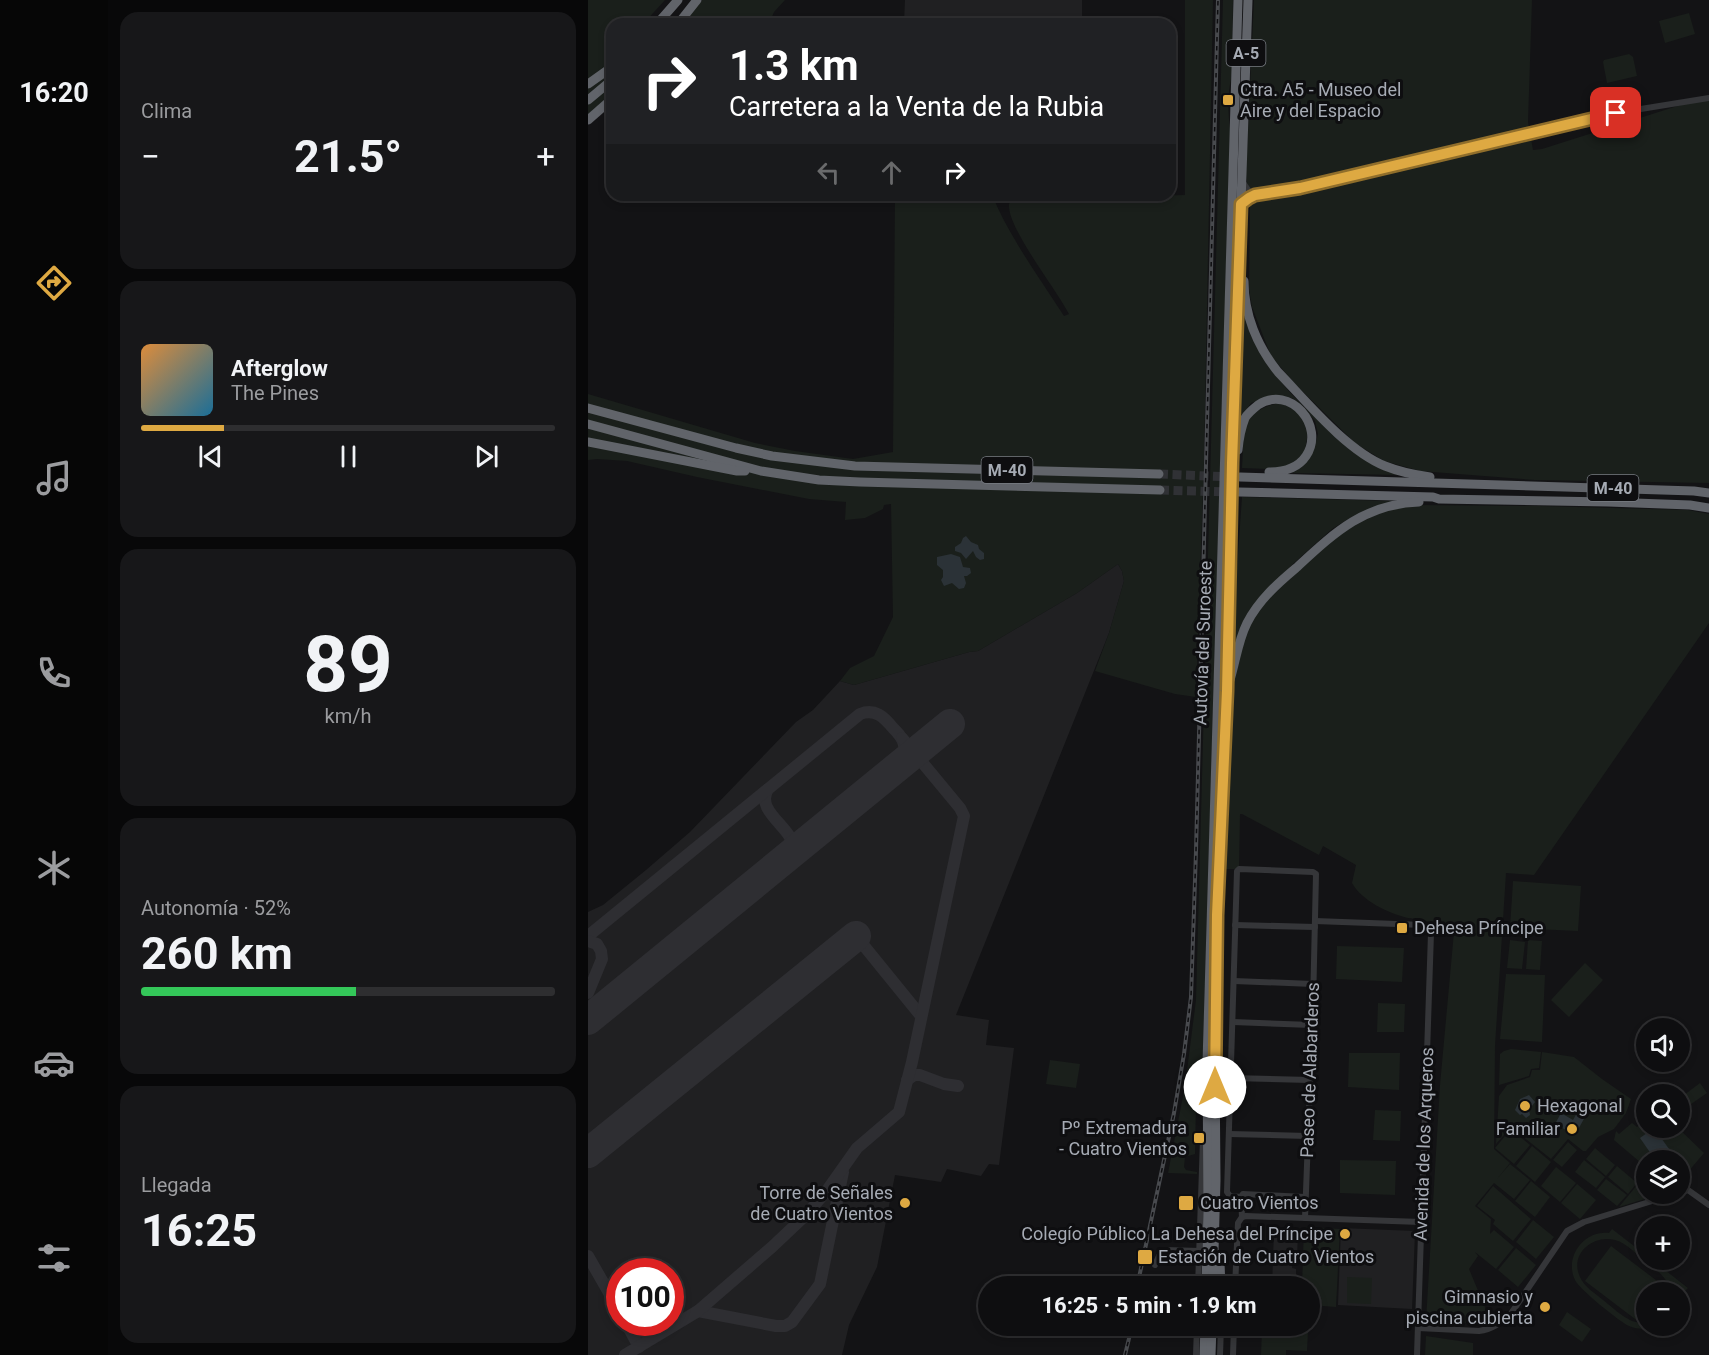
<!DOCTYPE html>
<html lang="es">
<meta charset="utf-8">
<style>
body{margin:0;font-family:Roboto,sans-serif;background:#171719;color:#f1f3f6;height:100vh;display:flex;flex-direction:column;font-size:22px;white-space:nowrap}
*{box-sizing:border-box;margin:0}
p{font-size:20px;color:#9b9c9f}
.icon{flex:none;width:33px;height:33px;fill:none;stroke:currentColor;stroke-width:2;stroke-linecap:round;stroke-linejoin:round}
.map{position:relative;flex:1;overflow:hidden}
.sheet{display:flex;flex-direction:column;gap:12px;padding:12px;background:#080809;width:480px}
.sheet>*{flex:none}
.hud{position:absolute;left:18px;top:18px;width:570px;height:183px;border-radius:18px;box-shadow:0 3px 9px #0003,0 0 0 2px #2e2e30;background:#202124;color:#fff;overflow:hidden}
.fabs{position:absolute;left:1048px;top:1018px;display:grid;gap:12px}
.fabs a{display:grid;place-items:center;width:54px;height:54px;border-radius:50%;background:#0e0e10;box-shadow:0 3px 9px #0003,0 0 0 2px #2e2e30;font-size:30px}
.speed{position:absolute;left:18px;top:1258px;display:flex;gap:12px;font-size:30px;font-weight:700;text-align:center}
.speed>*{display:grid;place-content:center;width:78px;height:78px;border-radius:50%;background:#0e0e10;box-shadow:0 3px 9px #0003,0 0 0 2px #2e2e30;line-height:1}
.speed .limit{border:9px solid #d22;background:#fff;color:#111}
.pin{position:absolute;display:grid;place-items:center;width:51px;height:51px;color:#fff;margin:-26px;border-radius:12px;box-shadow:0 3px 9px #0006}
.me{position:absolute;width:66px;margin:-33px;rotate:0deg;stroke-linejoin:round;filter:drop-shadow(0 0 4px #0008)}
.turn{display:flex;align-items:center;gap:21px;height:126px;padding:0 24px;font-size:27px}
.turn .icon{width:78px;height:78px;stroke-width:2.5}
.turn b{display:block;font-size:42px;line-height:51px}
.lanes{display:flex;align-items:center;height:57px;padding:0 24px;background:#0003;justify-content:center;gap:30px;direction:ltr}
.lanes .off{opacity:.35}
.big{font-size:45px;font-weight:700;line-height:1.1}
.sheet .card{flex:1;display:flex;flex-direction:column;justify-content:center;gap:9px;min-width:0;padding:0 21px;border-radius:18px;background:#171719}
.sheet .dial{align-items:center;gap:0}
.dial b{font-size:78px;line-height:1}
.song{display:flex;align-items:center;gap:18px}
.cover{width:72px;height:72px;border-radius:9px;background:linear-gradient(135deg,hsl(30 70% 55%),hsl(200 70% 35%))}
.played{height:6px;border-radius:3px;background:linear-gradient(90deg,#dea942 20%,#2e2e30 20%)}
.keys{display:flex;justify-content:space-around;direction:ltr}
.heat{display:flex;justify-content:space-between;align-items:center;font-size:33px;direction:ltr}
.charge{height:9px;border-radius:4px;background:linear-gradient(90deg,#34c759 52%,#2e2e30 0)}
.trip{position:absolute;left:390px;top:1276px;width:342px;height:60px;border-radius:30px;background:#0e0e10;box-shadow:0 3px 9px #0003,0 0 0 2px #2e2e30;font-weight:700;line-height:60px;text-align:center}
main{display:flex;flex:1;min-height:0}
.menu{display:flex;flex-direction:column;width:108px;justify-content:space-around;align-items:center;background:#060606;color:#9b9c9f}
.menu .icon{width:42px;height:42px}
.menu .active{color:#dea942}
.menu b{font-size:27px;color:#f1f3f6}
.map>svg:first-child{display:block}
</style>
<main>
<nav class="menu">
<b>16:20</b>
<svg class="icon active" aria-label="directions" viewBox="0 0 24 24"><path d="M12 3l9 9-9 9-9-9zM9 14v-3h6M13 9l2 2-2 2"/></svg>
<svg class="icon" aria-label="music" viewBox="0 0 24 24"><path d="M9 18V5l10-2v13"/><circle cx="6" cy="18" r="3"/><circle cx="16" cy="16" r="3"/></svg>
<svg class="icon" aria-label="phone" viewBox="0 0 24 24"><path d="M5 4h4l2 5-3 2q2 4 5 5l2-3 5 2v4C11 20 4 13 5 4z"/></svg>
<svg class="icon" aria-label="climate" viewBox="0 0 24 24"><path d="M12 3v18M4 7l16 10M4 17L20 7"/></svg>
<svg class="icon" aria-label="car" viewBox="0 0 24 24"><path d="M5 17H2v-5l4-1 3-4h7l3 4 3 1v5h-3M9 17h6M6 11h13"/><circle cx="7" cy="17" r="2"/><circle cx="17" cy="17" r="2"/></svg>
<svg class="icon" aria-label="filters" viewBox="0 0 24 24"><path d="M4 7h16M4 17h16"/><circle cx="9" cy="7" r="2"/><circle cx="15" cy="17" r="2"/></svg>
</nav>
<section class="sheet">
<div class="card"><p>Clima</p>
<div class="heat"><a>−</a><b class="big">21.5°</b><a>+</a></div>
</div>
<div class="card">
<div class="song"><i class="cover"></i><div><b>Afterglow</b><p>The Pines</p></div></div>
<div class="played"></div>
<div class="keys"><svg class="icon" aria-label="previous" viewBox="0 0 24 24"><path d="M18 5L8 12l10 7zM5 5v14"/></svg><svg class="icon" aria-label="pause" viewBox="0 0 24 24"><path d="M8 5v14M16 5v14"/></svg><svg class="icon" aria-label="next" viewBox="0 0 24 24"><path d="M6 5l10 7-10 7zM19 5v14"/></svg></div>
</div>
<div class="card dial"><b>89</b><p>km/h</p></div>
<div class="card"><p>Autonomía · 52%</p><b class="big">260 km</b><div class="charge"></div></div>
<div class="card"><p>Llegada</p><b class="big">16:25</b></div>
</section>
<div class="map">
<svg width="1121" height="1355" viewBox="0 0 1121 1355">
<rect width="100%" height="100%" fill="#131315"/>
<!-- built -->
<g fill="#202022" fill-rule="evenodd">
<polygon points="317,0 494,0 494,24 316,24"/>
<path d="M530 564 534 571 536 581 521 633 368 1015 401 1020 398 1045 426 1048 411 1165 401 1164 393 1176 359 1169 353 1182 307 1175 289 1267 261 1325 254 1355H0V912L15 905 58 870 102 832 208 722 225 710 252 681 266 685 381 652 390 651 489 593ZM32 1272H82V1323H32Z"/>
<polygon points="753,1228 827,1231 824,1309 750,1305"/>
<polygon points="686,1231 710,1232 709,1257 705,1258 704,1268 708,1269 708,1287 684,1287"/>
</g>
<!-- green -->
<g fill="#1a1f1b">
<polygon points="0,0 77,0 55,24 24,24 24,103 0,124"/>
<polygon points="114,0 197,0 186,12 181,24 96,24"/>
<path d="M597 0H625L616 460 608 697 587 694 507 671 521 633 536 581 534 571 530 564 489 593 390 651 381 652 266 685 252 681 262 668 286 656 305 617 303 504 296 505 295 509 277 518 257 520 258 502 221 499 109 477 39 461 9 459 0 460V394L167 443 207 451 265 459 305 452 307 195H404C422 238 451 277 476 316L481 314C469 290 419 228 421 204L427 195H524V197L597 195Z"/>
<path d="M635 0H645L644 75C639 93 640 111 642 129L614 1086 613 1093 606 1096H599V1100L606 1102 608 1104 607 1154 597 1157 596 1167 598 1170 609 1172V1174L580 1173 597 1086 608 1000Z"/>
<polygon points="666,0 944,0 940,122 945,150 954,149 1121,96 1121,483 947,480 832,471 796,461 767,443 708,385 683,356 664,307 661,289 662,205 658,174"/>
<polygon points="1101,13 1107,34 1077,43 1071,21"/>
<polygon points="1041,54 1045,57 1049,76 1019,83 1015,62 1016,60"/>
<path d="M653 312C661 319 661 332 666 341 673 357 684 370 695 384 726 423 771 448 812 475L704 473 715 466 725 452 730 434 727 421 718 410 706 399 696 396 674 399 663 403 653 418H650Z"/>
<path d="M691 403C712 409 723 423 718 445 716 455 711 462 701 466 687 471 669 468 654 468 657 433 650 412 691 403Z"/>
<polygon points="654,497 805,501 762,518 744,529 706,563 670,600 642,668"/>
<path d="M827 505 952 506 1100 510 1121 514V623L946 875 918 873 907 1046 906 1149 922 1163 909 1179 922 1164 942 1180 926 1199 906 1183 887 1206 903 1219 902 1234 906 1230 926 1247 908 1269 887 1252 890 1256 881 1269 904 1324 838 1321 852 1085 866 932 862 936C854 932 851 926 843 923 835 919 828 919 820 918 800 913 774 901 764 883L768 865 735 846 731 855 654 814H652L651 869H636L637 810 640 797 647 674 649 659 663 621 683 595 754 532 797 510Z"/>
<polygon points="925,881 993,886 990,931 922,928"/>
<polygon points="922,940 937,942 934,969 919,968"/>
<polygon points="940,940 954,941 952,970 938,969"/>
<polygon points="749,946 816,948 814,982 748,979"/>
<polygon points="997,963 1015,980 981,1017 963,1000"/>
<polygon points="918,974 957,975 954,1042 912,1039"/>
<polygon points="790,1003 817,1004 816,1032 789,1032"/>
<polygon points="923,1049 953,1052 951,1068 943,1069 941,1076 911,1085 912,1054 916,1051"/>
<polygon points="954,1052 986,1057 1014,1079 1043,1099 1038,1113 1026,1129 1010,1137 998,1151 995,1151 980,1139 963,1159 923,1127 908,1144 911,1096 919,1085 942,1077 944,1070 952,1070"/>
<polygon points="761,1053 812,1053 811,1090 760,1087"/>
<polygon points="462,1060 492,1064 488,1088 458,1084"/>
<polygon points="1112,1083 1119,1093 1096,1109 1092,1103 1092,1098"/>
<polygon points="787,1110 813,1111 812,1141 785,1140"/>
<polygon points="1059,1120 1059,1128 1090,1128 1116,1153 1099,1173 1097,1187 1092,1188 1092,1161 1059,1161 1059,1168 1026,1140 1028,1131 1031,1134 1044,1123 1049,1127"/>
<polygon points="923,1129 942,1145 926,1164 907,1148"/>
<polygon points="980,1142 989,1150 974,1167 965,1160"/>
<polygon points="944,1146 963,1162 947,1182 928,1166"/>
<polygon points="1007,1148 1027,1165 1018,1176 998,1159"/>
<polygon points="752,1160 808,1161 807,1195 752,1193"/>
<polygon points="996,1160 1017,1177 1008,1188 987,1172"/>
<polygon points="1029,1166 1049,1183 1040,1194 1020,1177"/>
<polygon points="968,1167 988,1183 972,1202 953,1186"/>
<polygon points="1059,1173 1059,1194 1073,1194 1031,1207"/>
<polygon points="1018,1179 1039,1195 1029,1206 1009,1190"/>
<polygon points="943,1181 962,1197 947,1217 927,1201"/>
<polygon points="989,1184 1008,1200 992,1219 973,1203"/>
<polygon points="905,1186 943,1219 925,1241 905,1224 907,1220 889,1206"/>
<polygon points="945,1220 966,1237 948,1259 928,1242"/>
<polygon points="716,1227 752,1229 748,1307 722,1305 722,1287 714,1287"/>
<path d="M1024 1229 1059 1256V1260H1064L1100 1288 1096 1292 1088 1286V1293H1082C1081 1279 1071 1272 1061 1264 1051 1257 1039 1243 1027 1240 1005 1234 981 1254 992 1277 996 1287 1007 1293 1015 1300 1028 1310 1041 1325 1059 1323V1326H1068C1059 1329 1050 1330 1041 1326 1032 1322 991 1289 987 1280 976 1257 996 1230 1021 1233Z"/>
<polygon points="1023,1246 1077,1287 1072,1293 1059,1293 1059,1311 1051,1322 997,1281"/>
<polygon points="928,1248 948,1265 930,1287 910,1270"/>
<polygon points="759,1277 784,1278 783,1304 759,1303"/>
<polygon points="979,1312 1003,1329 994,1342 971,1325"/>
<polygon points="674,1329 720,1331 719,1351 698,1350 698,1355 673,1355"/>
<polygon points="838,1336 885,1343 885,1355 837,1355"/>
</g>
<!-- water -->
<g fill="#2b3237">
<polygon points="378,536 383,542 390,545 391,549 396,553 396,559 392,560 388,557 385,551 378,559 373,553 367,551 367,547 373,543 375,538"/>
<polygon points="363,554 372,557 375,567 382,568 383,573 379,576 376,576 378,583 376,588 371,589 364,583 356,586 353,580 355,577 355,570 349,565 349,557"/>
<polygon points="941,1095 947,1102 941,1110 942,1115 938,1118 934,1114 932,1115 927,1110 932,1099"/>
<polygon points="973,1113 985,1120 989,1113 997,1117 987,1135 967,1124"/>
<polygon points="1066,1128 1086,1156 1079,1161 1068,1161 1052,1138"/>
</g>
<g fill="none" stroke-linecap="round" stroke-linejoin="round">
<!-- taxiway -->
<g stroke="#2e2e32" stroke-width="12">
<path d="M180 789C168 808 195 823 203 839L202 853 198 859"/>
<path d="M0 936 272 714C287 708 296 717 305 728 310 733 315 738 316 745 317 753 314 761 309 768"/>
<polyline points="268,936 333,1016"/>
<polyline points="0,941 9,944 13,951 14,959 0,993"/>
<polyline points="319,1080 326,1075 332,1075 356,1084 370,1086"/>
<polyline points="0,1256 32,1312"/>
<polyline points="110,1311 188,1326 197,1326 204,1322 232,1284 255,1172"/>
<polyline points="38,1323 51,1347"/>
<polyline points="37,1355 110,1311 184,1247 220,1213 240,1189 269,1148 311,1112 324,1062 376,816 372,808 314,738"/>
</g>
<!-- runway -->
<g stroke="#2e2e32" stroke-width="30">
<polyline points="0,1020 362,724"/>
<polyline points="0,1153 268,936"/>
</g>
<!-- highway-tunnel -->
<g stroke="#303135" stroke-width="9" stroke-dasharray="9 4.5" stroke-linecap="butt">
<polyline points="571,474 644,477"/>
<polyline points="572,490 642,492"/>
</g>
<!-- minor -->
<g stroke="#353639" stroke-width="6">
<polyline points="320,21 459,20 459,24"/>
<polyline points="654,181 660,190 667,195"/>
<polyline points="653,204 661,198 667,195 712,187 1028,113 1121,98"/>
<polyline points="727,921 836,925 840,927 843,933 829,1355"/>
<polyline points="647,925 727,927"/>
<polyline points="646,981 725,984"/>
<polyline points="645,1022 724,1025"/>
<polyline points="643,1078 722,1080"/>
<polyline points="641,1134 720,1136"/>
<polyline points="1092,1192 1100,1190 1121,1205"/>
<polyline points="653,1197 642,1196 639,1192 649,871 651,869 725,872 728,874 725,1006 717,1218"/>
<polyline points="654,1217 658,1216 833,1222"/>
<polyline points="654,1217 653,1197 655,1194 717,1197"/>
<polyline points="567,1265 571,1256 576,1250 612,1251"/>
<polyline points="610,1287 615,1139"/>
<polyline points="647,1287 650,1223 654,1217"/>
<path d="M830 1328 891 1331C905 1329 912 1323 922 1315L979 1231 996 1222 1087 1194"/>
<polyline points="608,1355 609,1326"/>
<polyline points="632,1355 633,1327"/>
<polyline points="645,1355 646,1326"/>
</g>
<!-- highway -->
<g stroke="#61646a" stroke-width="9">
<polyline points="69,24 90,0"/>
<polyline points="90,24 109,0"/>
<polyline points="0,84 24,67"/>
<polyline points="0,100 24,80"/>
<polyline points="0,120 24,99"/>
<path d="M656 281C656 314 669 346 690 372 719 402 758 450 797 466 812 472 827 475 842 477"/>
<polyline points="0,408 148,448 184,456 267,466 571,474"/>
<polyline points="0,424 173,471 231,480 272,482 572,490"/>
<polyline points="0,442 149,471 157,471"/>
<path d="M650 450C651 439 653 428 657 418 660 413 665 409 670 405 702 384 738 426 718 456 710 468 695 472 681 472"/>
<polyline points="652,477 1106,491 1121,493"/>
<polyline points="651,492 845,497 851,499 1020,502 1102,505 1121,508"/>
<path d="M642 680C648 660 650 641 659 623 671 600 689 584 708 568 746 533 776 504 831 502"/>
<polyline points="632,1263 633,1287"/>
<polyline points="618,1287 620,1208 619,1063 650,0"/>
<polyline points="625,1287 628,1180 627,1063 629,915 639,691 644,463 660,0"/>
<polyline points="633,1327 633,1326"/>
<polyline points="616,1355 617,1326"/>
<polyline points="623,1355 624,1326"/>
</g>
<defs>
<g id="rail">
<polyline points="549,1287 586,1113 596,1054 603,997 608,851 630,0"/>
<polyline points="537,1355 544,1326"/>
</g>
</defs>
<!-- rail casing -->
<use href="#rail" stroke="#484a4e" stroke-width="4"/>
<!-- rail -->
<use href="#rail" stroke="#0e0e10" stroke-width="1.5" stroke-dasharray="4.5" stroke-linecap="butt"/>
</g>
<g fill="none" stroke-linecap="round" stroke-linejoin="round">
<defs>
<polyline id="route" points="627,1087 629,915 639,691 644,463 653,204 661,198 667,195 712,188 1028,113"/>
</defs>
<!-- route casing -->
<use href="#route" stroke="#906e2b" stroke-width="15"/>
<!-- route -->
<use href="#route" stroke="#dea942" stroke-width="10"/>
</g>
<!-- markers -->
<g fill="#dea942" stroke="#0e0e10" stroke-width="2">
<rect x="634" y="94" width="12" height="12" rx="3"/>
<rect x="808" y="922" width="12" height="12" rx="3"/>
<circle cx="937" cy="1106" r="6"/>
<circle cx="984" cy="1129" r="6"/>
<rect x="605" y="1132" width="12" height="12" rx="3"/>
<circle cx="317" cy="1203" r="6"/>
<rect x="590" y="1195" width="16" height="16" rx="3"/>
<circle cx="757" cy="1234" r="6"/>
<rect x="549" y="1249" width="16" height="16" rx="3"/>
<circle cx="957" cy="1307" r="6"/>
</g>
<g text-anchor="middle" stroke-width="6" stroke-linejoin="round" paint-order="stroke">
<!-- shield labels -->
<g fill="#0e0e10" stroke="#787c83" stroke-width="1.5">
<rect x="638.5" y="40" width="39" height="26" rx="4.5"/>
<rect x="393.5" y="457" width="51" height="26" rx="4.5"/>
<rect x="999.5" y="475" width="51" height="26" rx="4.5"/>
</g>
<g font-size="16" font-weight="bold" fill="#a6abb4">
<text x="658" y="59">A-5</text>
<text x="419" y="476">M-40</text>
<text x="1025" y="494">M-40</text>
</g>
<!-- poi labels -->
<g font-size="18" fill="#a6abb4" stroke="#0e0e10" text-anchor="start">
<text x="652" y="96">Ctra. A5 - Museo del<tspan x="652" dy="21">Aire y del Espacio</tspan></text>
<text x="826" y="934">Dehesa Príncipe</text>
<text x="949" y="1112">Hexagonal</text>
<text x="599" y="1134" text-anchor="end">Pº Extremadura<tspan x="599" dy="21">- Cuatro Vientos</tspan></text>
<text x="972" y="1135" text-anchor="end">Familiar</text>
<text x="305" y="1199" text-anchor="end">Torre de Señales<tspan x="305" dy="21">de Cuatro Vientos</tspan></text>
<text x="612" y="1209">Cuatro Vientos</text>
<text x="745" y="1240" text-anchor="end">Colegío Público La Dehesa del Príncipe</text>
<text x="570" y="1263">Estación de Cuatro Vientos</text>
<text x="945" y="1303" text-anchor="end">Gimnasio y<tspan x="945" dy="21">piscina cubierta</tspan></text>
</g>
<!-- street labels -->
<g font-size="18" fill="#a6abb4" stroke="#0e0e10">
<text transform="translate(615 643) rotate(-88)" y="6">Autovía del Suroeste</text>
<text transform="translate(722 1070) rotate(-88)" y="6">Paseo de Alabarderos</text>
<text transform="translate(836 1144) rotate(-88)" y="6">Avenida de los Arqueros</text>
</g>
</g>
</svg>
<div class="fabs">
<a><svg class="icon" aria-label="sound" viewBox="0 0 24 24"><path d="M4 9h4l5-4v14l-5-4H4zM17 9q2 3 0 6"/></svg></a>
<a><svg class="icon" aria-label="search" viewBox="0 0 24 24"><circle cx="10" cy="10" r="6"/><path d="M15 15l6 6"/></svg></a>
<a><svg class="icon" aria-label="layers" viewBox="0 0 24 24"><path d="M12 4l9 5-9 5-9-5zM3 14l9 5 9-5"/></svg></a>
<a>+</a>
<a>−</a>
</div>
<div class="speed"><div class="limit">100</div></div>
<div class="pin" style="left:1028px;top:113px;background:#d93025"><svg class="icon" aria-label="arrive" viewBox="0 0 24 24"><path d="M6 21V4h12l-3 4 3 4H6"/></svg></div>
<svg class="me" style="left:627px;top:1087px" viewBox="-20 -20 40 40"><circle r="19" fill="#fff"/><path d="M0-13L10 11 0 6-10 11z" fill="#dea942"/></svg>
<div class="trip">16:25 · 5 min · 1.9 km</div>
<div class="hud">
<div class="turn"><svg class="icon" aria-label="right" viewBox="0 0 24 24"><path d="M7 20v-9h11M14 6l5 5-5 5"/></svg><div><b>1.3 km</b>Carretera a la Venta de la Rubia</div></div>
<div class="lanes"><svg class="icon off" aria-label="left" viewBox="0 0 24 24"><path d="M17 20v-9H6M10 6l-5 5 5 5"/></svg><svg class="icon off" aria-label="ahead" viewBox="0 0 24 24"><path d="M12 20V5M6 11l6-6 6 6"/></svg><svg class="icon" aria-label="right" viewBox="0 0 24 24"><path d="M7 20v-9h11M14 6l5 5-5 5"/></svg></div>
</div>
</div>
</main>
